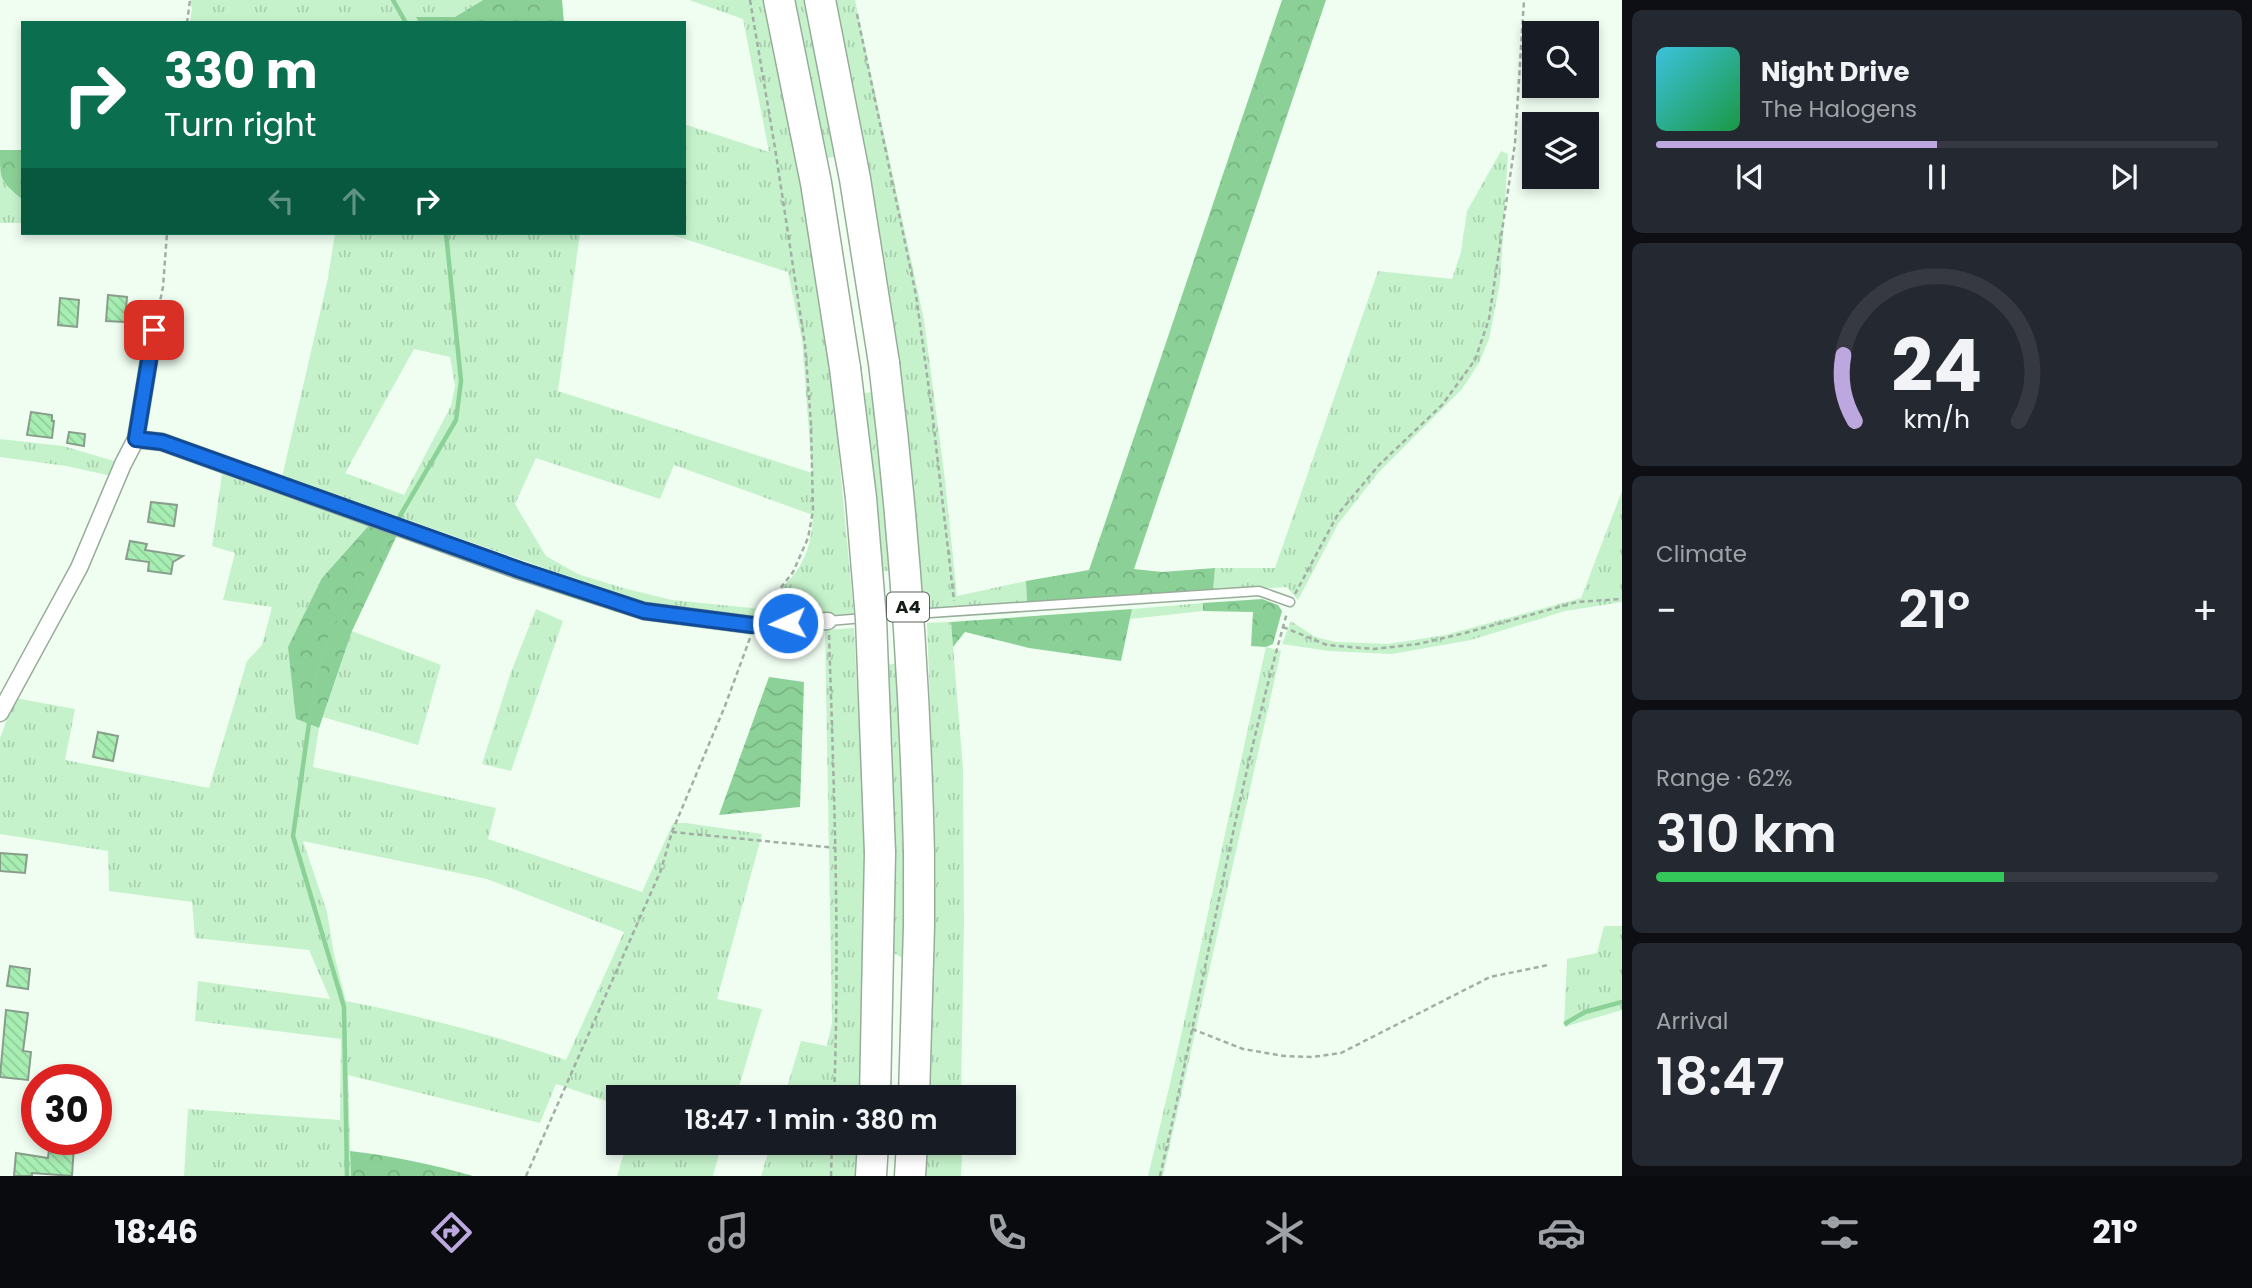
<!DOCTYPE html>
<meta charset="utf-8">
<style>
body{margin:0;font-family:Poppins,sans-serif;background:#242831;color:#f1f3f6;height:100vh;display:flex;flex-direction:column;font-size:26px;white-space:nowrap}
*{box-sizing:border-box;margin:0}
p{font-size:23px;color:#9ea1a6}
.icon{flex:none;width:38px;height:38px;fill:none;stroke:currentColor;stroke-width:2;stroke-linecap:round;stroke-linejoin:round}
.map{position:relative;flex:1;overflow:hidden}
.drawer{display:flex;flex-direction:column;gap:10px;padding:10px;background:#0d0f14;width:630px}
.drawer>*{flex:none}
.hud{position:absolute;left:21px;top:21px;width:665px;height:214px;border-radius:0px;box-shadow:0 4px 10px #0003;background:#0b6e4f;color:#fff;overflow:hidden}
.buttons{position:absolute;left:1522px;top:21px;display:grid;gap:14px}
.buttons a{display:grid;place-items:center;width:77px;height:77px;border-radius:0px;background:#171b24;box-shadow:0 4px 10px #0003;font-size:35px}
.speed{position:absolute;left:21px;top:1064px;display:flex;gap:14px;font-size:35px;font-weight:700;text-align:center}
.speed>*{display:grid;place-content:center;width:91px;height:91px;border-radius:50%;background:#171b24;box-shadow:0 4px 10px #0003;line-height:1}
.speed .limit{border:10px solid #d22;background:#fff;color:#111}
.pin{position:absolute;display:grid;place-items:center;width:60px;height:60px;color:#fff;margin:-30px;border-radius:14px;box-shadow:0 4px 10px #0006}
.me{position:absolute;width:77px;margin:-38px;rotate:267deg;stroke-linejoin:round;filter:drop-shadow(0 0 5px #0008)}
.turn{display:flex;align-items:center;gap:24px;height:147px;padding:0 28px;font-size:32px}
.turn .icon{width:91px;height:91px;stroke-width:2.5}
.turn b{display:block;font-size:49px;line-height:60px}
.lanes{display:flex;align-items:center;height:66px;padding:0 28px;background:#0003;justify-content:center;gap:35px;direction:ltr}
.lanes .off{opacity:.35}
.big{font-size:52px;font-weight:600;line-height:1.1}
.drawer .widget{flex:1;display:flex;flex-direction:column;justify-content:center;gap:10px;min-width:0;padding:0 24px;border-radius:10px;background:#242831}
.drawer .dial{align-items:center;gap:0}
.dial svg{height:182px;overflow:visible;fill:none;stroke:#363941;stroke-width:7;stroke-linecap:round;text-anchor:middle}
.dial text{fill:#f1f3f6;stroke:none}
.song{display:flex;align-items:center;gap:21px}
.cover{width:84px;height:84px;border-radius:10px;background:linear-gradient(135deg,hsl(190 70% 55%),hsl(140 70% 35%))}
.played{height:7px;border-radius:4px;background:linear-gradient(90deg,#bca7df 50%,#363941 50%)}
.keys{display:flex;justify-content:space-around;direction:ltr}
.heat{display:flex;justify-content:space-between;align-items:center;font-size:38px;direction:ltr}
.charge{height:10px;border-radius:5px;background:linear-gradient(90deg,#34c759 62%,#363941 0)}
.trip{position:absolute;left:606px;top:1085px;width:410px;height:70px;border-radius:0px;background:#171b24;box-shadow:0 4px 10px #0003;font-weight:600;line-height:70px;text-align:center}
.menu{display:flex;height:112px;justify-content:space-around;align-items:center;background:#090b0e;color:#9ea1a6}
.menu .icon{width:49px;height:49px}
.menu .on{color:#bca7df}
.menu b{font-size:32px;color:#f1f3f6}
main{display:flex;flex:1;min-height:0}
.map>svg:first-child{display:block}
</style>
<main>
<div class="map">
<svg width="1622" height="1176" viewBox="0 0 1622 1176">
<defs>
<pattern id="grass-tufts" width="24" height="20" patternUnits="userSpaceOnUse" patternTransform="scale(1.75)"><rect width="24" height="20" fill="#c5f2cb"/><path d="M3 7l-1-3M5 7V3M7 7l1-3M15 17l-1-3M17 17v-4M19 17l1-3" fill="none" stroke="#a8cfad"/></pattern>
<pattern id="forest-crowns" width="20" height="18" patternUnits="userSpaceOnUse" patternTransform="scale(1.75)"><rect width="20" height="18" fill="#8bd197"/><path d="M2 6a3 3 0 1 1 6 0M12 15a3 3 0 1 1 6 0" fill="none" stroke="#77b381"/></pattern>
<pattern id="water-waves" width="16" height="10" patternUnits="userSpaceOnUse" patternTransform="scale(1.75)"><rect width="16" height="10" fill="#8cd298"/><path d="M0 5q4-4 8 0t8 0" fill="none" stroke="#78b482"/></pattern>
<pattern id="building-back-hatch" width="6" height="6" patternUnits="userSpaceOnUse" patternTransform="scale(1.75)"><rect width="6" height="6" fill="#a7eeb3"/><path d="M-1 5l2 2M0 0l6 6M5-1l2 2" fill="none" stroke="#8fcc99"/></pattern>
</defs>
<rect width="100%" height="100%" fill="#f0fef2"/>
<!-- grass -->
<g fill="url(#grass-tufts)" fill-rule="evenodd">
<polygon points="190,0 483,0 455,17 416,17 419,23 190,23 192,9"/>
<path d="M689 0H764L797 162 834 402 854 616 751 620 658 606 620 595 394 515 335 498 282 477 328 278 335 233H580L558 391 812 473 802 340 788 272 666 233H684V124L769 152 743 19ZM414 349 450 357 455 386 451 406 404 495 345 473ZM536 458 660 499 674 465 813 515C811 563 793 578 761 609L672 600 623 588 578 574 546 556 515 504Z"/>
<polygon points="788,0 810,0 841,156 821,159"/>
<path d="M834 0H855L924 320 945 480 957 596 1026 581 1027 605 924 611C912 484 900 356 878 230 865 153 850 76 834 0Z"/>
<rect x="0" y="150" width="23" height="73"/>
<polygon points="1501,151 1508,154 1500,283 1489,339 1479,363 1462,389 1378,473 1338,524 1298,600 1287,587 1213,591 1215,568 1275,568 1378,271 1452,279 1461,252 1467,211"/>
<polygon points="879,391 896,570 877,572 858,394"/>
<polygon points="0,439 63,446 114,461 112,476 66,466 0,457"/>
<path d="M222 474 300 502 371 523 322 578 296 719 319 728 313 767 496 808 488 839 642 892 673 823H686L762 834 717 999 762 1009 736 1097H618V1105L556 1084 540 1123 348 1075 351 1176H184L188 1109 340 1120 341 1039 195 1021 198 981 330 999 309 950 195 938 192 902 109 891 108 851 0 834V738L15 698 75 709 65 760 209 788 247 661 262 645 272 607 223 600 235 553 212 546ZM303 841 487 879 624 932 566 1060C494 1035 421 1016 346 1001L334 954 327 912Z"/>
<polygon points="1622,491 1622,602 1565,611 1471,640 1392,654 1329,651 1282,644 1291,621 1315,637 1336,642 1388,644 1445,635 1581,598"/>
<polygon points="1203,603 1203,611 1130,619 1132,609"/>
<polygon points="536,609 563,621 511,771 482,764 511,672"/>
<polygon points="951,622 963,768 964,923 961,1097 929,1097 936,863 927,623"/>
<polygon points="854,628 865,844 863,1046 860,1097 784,1097 801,1041 827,1046 832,1023 825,630"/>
<polygon points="352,631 441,665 418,745 323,717"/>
<path d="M1266 647 1281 651 1163 1176H1148C1191 1001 1226 824 1266 647Z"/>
<polygon points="902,663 910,951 902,958 889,950 882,665"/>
<polygon points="1604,926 1622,926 1622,1010 1564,1027 1567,959 1597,953"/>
<polygon points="627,1143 722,1143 713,1176 617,1176"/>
<polygon points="771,1143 857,1143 856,1176 761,1176"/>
<polygon points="928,1143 960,1143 962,1160 961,1176 925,1176"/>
</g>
<!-- forest -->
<g fill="url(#forest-crowns)">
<polygon points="483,0 562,0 564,23 419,23 416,17 455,17"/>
<polygon points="1282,0 1326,0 1134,569 1162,572 1215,568 1213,591 1027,605 1026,581 1089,570"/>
<path d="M0 150H23V200C0 180 0 181 0 150Z"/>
<polygon points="371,523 398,533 352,631 319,728 296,719 288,647 322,578"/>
<polygon points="1262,599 1278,605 1282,611 1273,644 1266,647 1251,646 1253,612 1203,611 1203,603"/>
<polygon points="1132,609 1121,661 1029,648 965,632 953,647 951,622"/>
<path d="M350 1151C392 1156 432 1164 473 1176H351Z"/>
</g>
<!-- water -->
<polygon fill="url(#water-waves)" points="769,677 804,682 800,807 719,815"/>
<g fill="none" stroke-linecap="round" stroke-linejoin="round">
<!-- stream -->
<g stroke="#8cd298" stroke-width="4.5">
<polyline points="393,0 406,23"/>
<polyline points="400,516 456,420 461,381 446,233"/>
<polyline points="1566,1023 1585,1012 1622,1002"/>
<polyline points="347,1176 344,1007 293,836 315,681 324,648 392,532"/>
</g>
</g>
<!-- building -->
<g fill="url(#building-back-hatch)" stroke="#889e8b" stroke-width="2">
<polygon points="108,295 127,297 125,322 106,321"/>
<polygon points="60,298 79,300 77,327 58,325"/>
<polygon points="31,412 52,415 52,421 54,421 52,438 27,435"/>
<polygon points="69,432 85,434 84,446 67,443"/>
<polygon points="151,502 177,505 174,526 148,522"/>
<polygon points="130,541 147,544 145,550 183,556 173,562 171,574 148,571 149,562 126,559"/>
<polygon points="98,732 118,736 113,761 93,757"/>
<polygon points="0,853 27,855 25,873 0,871"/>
<polygon points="10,966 30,969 28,989 7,986"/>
<polygon points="6,1010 28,1013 23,1051 31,1052 28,1080 0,1077"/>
<polygon points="54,1143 74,1145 72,1176 32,1173 32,1176 14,1176 16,1153 48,1158 49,1149 53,1149"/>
</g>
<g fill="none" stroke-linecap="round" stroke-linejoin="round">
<defs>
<g id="service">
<polyline points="915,614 1259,591 1290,602"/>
<polyline points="828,621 864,618"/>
</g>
<g id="minor">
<polyline points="136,439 154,330"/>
<polyline points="0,713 79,568 123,464 136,439 162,442 520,571 644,611 752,625 828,621"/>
</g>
<g id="motorway">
<polyline points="779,0 816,183 845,368"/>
<polyline points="820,0 855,179 884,363"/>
<polyline points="875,1097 880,853"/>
<polyline points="914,1097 919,926 919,852"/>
<polyline points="871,1176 873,1143"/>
<polyline points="910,1176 912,1143"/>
</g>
</defs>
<!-- service casing -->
<use href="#service" stroke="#97ad9a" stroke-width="11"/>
<!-- minor casing -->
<use href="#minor" stroke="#97ad9a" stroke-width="19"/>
<!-- motorway casing -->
<use href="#motorway" stroke="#97ad9a" stroke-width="33"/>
<!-- path -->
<g stroke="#a2aea4" stroke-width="2.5" stroke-dasharray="5 3.5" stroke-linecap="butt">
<polyline points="750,0 775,148 805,345 811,424 813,511 808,538 793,572 779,590 771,608"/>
<polyline points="857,14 916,295 932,411 954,601"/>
<polyline points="187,23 190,0"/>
<polyline points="157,316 163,287 167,233"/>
<polyline points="1295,594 1338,514 1379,465 1442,405 1475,360 1489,319 1515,143 1524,0"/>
<polyline points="1283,627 1327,645 1374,649 1418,644 1465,633 1577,602 1622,599"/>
<path d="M829 635C834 789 840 943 834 1097"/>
<polyline points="672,832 836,848"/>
<polyline points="1192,1029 1243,1049 1284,1056 1312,1057 1341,1053 1490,977 1548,965"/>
<polyline points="526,1176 661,870 672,832 725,706 750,638"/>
<polyline points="831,1176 832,1143"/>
<path d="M1160 1176C1204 989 1234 798 1287 613"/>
</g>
<!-- service -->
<use href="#service" stroke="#fff" stroke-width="8"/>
<!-- minor -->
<use href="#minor" stroke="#fff" stroke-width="16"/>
<!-- motorway -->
<use href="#motorway" stroke="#fff" stroke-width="30"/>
<defs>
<g id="motorway-bridge">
<path d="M884 363C904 525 915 688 919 852"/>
<polyline points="845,368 861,498 871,619 880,853"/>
</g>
</defs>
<!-- motorway-bridge casing -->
<use href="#motorway-bridge" stroke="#97ad9a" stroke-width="33" stroke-linecap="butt"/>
<!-- motorway-bridge -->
<use href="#motorway-bridge" stroke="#fff" stroke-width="30"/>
</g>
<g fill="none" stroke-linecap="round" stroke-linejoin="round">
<defs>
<polyline id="route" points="154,330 136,439 162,442 520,570 644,611 752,625 788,623"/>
</defs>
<!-- route casing -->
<use href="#route" stroke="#114b97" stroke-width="18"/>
<!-- route -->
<use href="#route" stroke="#1a73e8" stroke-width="12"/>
</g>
<g text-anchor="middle" stroke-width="5" stroke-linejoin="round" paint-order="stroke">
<!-- shield labels -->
<rect fill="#fff" stroke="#5a605b" stroke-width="2" x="887" y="592.5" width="42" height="29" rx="5"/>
<g font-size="18" font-weight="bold" fill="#131c15">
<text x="908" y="613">A4</text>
</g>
</g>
</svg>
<div class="buttons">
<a><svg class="icon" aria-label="search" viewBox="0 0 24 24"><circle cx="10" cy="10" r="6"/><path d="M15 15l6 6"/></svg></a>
<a><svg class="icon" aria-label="layers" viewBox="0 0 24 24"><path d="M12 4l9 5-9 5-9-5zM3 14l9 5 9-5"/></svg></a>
</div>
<div class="speed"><div class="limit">30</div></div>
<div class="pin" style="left:154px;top:330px;background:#d93025"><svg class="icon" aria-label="arrive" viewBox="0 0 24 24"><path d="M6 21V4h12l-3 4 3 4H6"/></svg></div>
<svg class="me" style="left:788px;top:623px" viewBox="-20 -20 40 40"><circle r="17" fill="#1a73e8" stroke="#fff" stroke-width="3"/><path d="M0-11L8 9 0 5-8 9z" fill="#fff"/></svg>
<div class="trip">18:47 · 1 min · 380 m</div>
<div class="hud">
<div class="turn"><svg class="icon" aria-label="right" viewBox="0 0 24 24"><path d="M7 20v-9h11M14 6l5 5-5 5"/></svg><div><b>330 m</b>Turn right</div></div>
<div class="lanes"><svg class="icon off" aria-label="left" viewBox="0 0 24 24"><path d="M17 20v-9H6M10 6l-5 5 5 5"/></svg><svg class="icon off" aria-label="ahead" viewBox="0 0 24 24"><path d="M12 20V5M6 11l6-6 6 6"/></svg><svg class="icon" aria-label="right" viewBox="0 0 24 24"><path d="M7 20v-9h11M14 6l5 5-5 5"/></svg></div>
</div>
</div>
<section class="drawer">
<div class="widget">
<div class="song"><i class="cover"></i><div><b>Night Drive</b><p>The Halogens</p></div></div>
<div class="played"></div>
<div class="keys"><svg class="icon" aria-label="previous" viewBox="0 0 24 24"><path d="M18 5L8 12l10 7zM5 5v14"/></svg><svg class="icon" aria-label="pause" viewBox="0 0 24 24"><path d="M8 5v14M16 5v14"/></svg><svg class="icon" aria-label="next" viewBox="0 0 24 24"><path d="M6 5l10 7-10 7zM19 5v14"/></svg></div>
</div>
<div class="widget dial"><svg viewBox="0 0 100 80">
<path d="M14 69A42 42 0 1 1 86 69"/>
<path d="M14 69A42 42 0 0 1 9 40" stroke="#bca7df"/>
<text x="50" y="56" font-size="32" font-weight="700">24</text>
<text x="50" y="72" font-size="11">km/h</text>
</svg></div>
<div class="widget"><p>Climate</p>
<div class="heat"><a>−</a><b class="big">21°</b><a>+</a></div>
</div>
<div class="widget"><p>Range · 62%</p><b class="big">310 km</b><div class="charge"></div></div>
<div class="widget"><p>Arrival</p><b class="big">18:47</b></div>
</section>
</main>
<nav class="menu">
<b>18:46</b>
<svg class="icon on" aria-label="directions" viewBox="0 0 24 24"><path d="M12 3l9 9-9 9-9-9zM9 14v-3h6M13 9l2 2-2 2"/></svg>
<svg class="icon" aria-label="music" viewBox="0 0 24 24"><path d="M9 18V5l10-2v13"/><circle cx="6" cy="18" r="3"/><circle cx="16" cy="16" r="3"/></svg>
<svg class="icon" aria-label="phone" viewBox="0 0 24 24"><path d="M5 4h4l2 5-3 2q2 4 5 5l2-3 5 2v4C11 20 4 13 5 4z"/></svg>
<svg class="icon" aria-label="climate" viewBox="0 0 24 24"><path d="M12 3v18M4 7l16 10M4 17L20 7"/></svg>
<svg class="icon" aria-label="car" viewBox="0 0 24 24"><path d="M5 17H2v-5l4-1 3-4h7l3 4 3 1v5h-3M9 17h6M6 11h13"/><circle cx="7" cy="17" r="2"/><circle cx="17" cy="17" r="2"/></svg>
<svg class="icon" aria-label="filters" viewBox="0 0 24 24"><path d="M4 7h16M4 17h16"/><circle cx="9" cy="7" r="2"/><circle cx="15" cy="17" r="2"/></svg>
<b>21°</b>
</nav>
